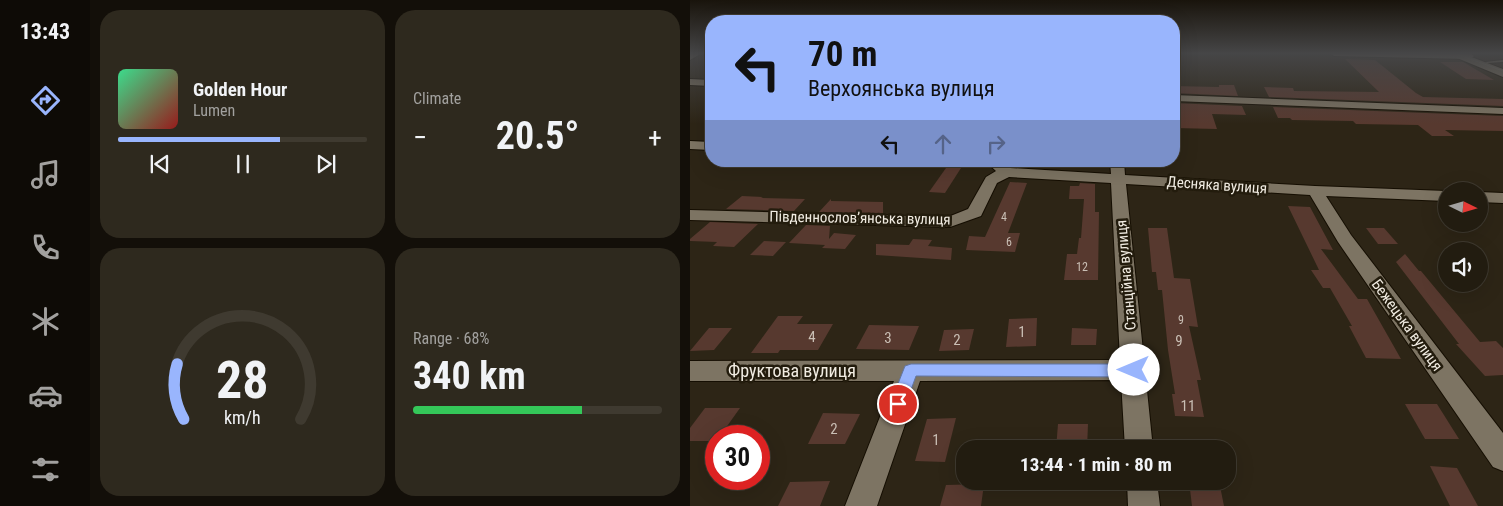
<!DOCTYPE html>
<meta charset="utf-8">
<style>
body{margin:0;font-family:"Roboto Condensed",sans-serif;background:#2e291e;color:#f1f3f6;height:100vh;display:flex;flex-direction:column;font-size:19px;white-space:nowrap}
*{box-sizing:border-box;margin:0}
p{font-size:16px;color:#a2a19f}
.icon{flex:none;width:28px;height:28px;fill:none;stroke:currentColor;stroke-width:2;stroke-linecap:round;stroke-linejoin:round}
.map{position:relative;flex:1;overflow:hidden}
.drawer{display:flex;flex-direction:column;gap:10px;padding:10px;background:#130f09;width:600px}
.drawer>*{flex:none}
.hud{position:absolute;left:15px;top:15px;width:475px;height:152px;border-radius:20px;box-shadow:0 5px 20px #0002,0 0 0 1px #3f3a30;background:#99b5fd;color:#111;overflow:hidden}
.needle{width:32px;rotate:95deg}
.buttons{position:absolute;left:748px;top:182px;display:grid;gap:10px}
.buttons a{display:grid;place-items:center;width:50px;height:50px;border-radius:50%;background:#221c10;box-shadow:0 5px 20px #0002,0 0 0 1px #3f3a30;font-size:25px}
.speed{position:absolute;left:15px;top:425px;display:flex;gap:10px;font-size:25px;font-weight:700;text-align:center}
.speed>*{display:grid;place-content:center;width:65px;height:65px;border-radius:50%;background:#221c10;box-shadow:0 5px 20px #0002,0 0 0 1px #3f3a30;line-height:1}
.speed .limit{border:8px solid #d22;background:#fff;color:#111}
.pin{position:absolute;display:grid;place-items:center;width:42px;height:42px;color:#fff;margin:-21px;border:2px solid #fff;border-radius:50%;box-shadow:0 1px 5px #0007}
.me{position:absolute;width:55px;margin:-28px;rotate:270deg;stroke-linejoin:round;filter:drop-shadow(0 0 4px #0008)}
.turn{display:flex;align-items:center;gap:18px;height:105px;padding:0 20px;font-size:22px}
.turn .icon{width:65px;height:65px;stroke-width:2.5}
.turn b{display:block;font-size:35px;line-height:42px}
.lanes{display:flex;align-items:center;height:48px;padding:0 20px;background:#0003;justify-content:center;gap:25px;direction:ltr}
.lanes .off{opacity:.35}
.big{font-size:38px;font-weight:700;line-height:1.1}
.drawer .widget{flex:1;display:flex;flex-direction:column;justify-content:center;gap:8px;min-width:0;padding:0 18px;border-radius:20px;background:#2e291e}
.drawer .dial{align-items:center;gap:0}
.dial svg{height:130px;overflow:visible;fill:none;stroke:#3f3a30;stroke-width:7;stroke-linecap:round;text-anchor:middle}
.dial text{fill:#f1f3f6;stroke:none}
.song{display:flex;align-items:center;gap:15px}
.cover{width:60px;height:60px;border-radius:8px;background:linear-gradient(135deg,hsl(150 70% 55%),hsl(0 70% 35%))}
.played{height:5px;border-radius:2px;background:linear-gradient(90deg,#99b5fd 65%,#3f3a30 65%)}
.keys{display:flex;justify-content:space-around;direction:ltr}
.heat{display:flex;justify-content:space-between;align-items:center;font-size:28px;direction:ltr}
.charge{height:8px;border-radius:4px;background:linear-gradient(90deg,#34c759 68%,#3f3a30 0)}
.drawer .tiles{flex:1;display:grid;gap:10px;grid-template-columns:repeat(2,1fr)}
.trip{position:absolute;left:266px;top:440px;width:280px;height:50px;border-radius:20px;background:#221c10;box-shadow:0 5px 20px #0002,0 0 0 1px #3f3a30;font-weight:700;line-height:50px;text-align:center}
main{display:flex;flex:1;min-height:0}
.menu{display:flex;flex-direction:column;width:90px;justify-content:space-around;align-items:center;background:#0e0b06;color:#a2a19f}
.menu .icon{width:35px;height:35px}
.menu .on{color:#99b5fd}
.menu b{font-size:22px;color:#f1f3f6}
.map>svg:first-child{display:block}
</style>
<main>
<nav class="menu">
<b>13:43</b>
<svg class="icon on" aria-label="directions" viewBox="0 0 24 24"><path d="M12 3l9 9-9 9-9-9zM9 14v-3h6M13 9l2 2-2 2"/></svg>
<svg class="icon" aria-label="music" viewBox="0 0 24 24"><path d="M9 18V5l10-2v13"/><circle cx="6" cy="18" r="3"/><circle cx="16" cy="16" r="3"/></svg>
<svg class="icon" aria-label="phone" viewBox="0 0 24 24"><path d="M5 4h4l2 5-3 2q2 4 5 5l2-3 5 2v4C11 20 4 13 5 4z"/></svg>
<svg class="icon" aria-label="climate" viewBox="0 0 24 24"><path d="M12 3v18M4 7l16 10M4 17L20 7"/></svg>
<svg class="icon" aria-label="car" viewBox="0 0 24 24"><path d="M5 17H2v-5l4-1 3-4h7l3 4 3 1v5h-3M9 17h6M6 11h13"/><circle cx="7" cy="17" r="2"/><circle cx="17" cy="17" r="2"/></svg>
<svg class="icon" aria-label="filters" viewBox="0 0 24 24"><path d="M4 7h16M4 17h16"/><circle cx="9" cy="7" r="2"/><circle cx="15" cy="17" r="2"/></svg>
</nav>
<section class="drawer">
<div class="tiles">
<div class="widget">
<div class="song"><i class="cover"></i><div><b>Golden Hour</b><p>Lumen</p></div></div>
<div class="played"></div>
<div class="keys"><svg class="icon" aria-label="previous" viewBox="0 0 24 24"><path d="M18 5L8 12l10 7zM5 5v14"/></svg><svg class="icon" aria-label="pause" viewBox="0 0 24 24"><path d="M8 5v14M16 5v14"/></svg><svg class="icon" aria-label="next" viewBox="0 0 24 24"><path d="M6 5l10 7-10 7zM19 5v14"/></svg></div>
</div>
<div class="widget"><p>Climate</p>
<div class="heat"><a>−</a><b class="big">20.5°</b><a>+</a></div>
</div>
<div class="widget dial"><svg viewBox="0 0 100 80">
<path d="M14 69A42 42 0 1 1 86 69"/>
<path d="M14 69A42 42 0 0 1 10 35" stroke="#99b5fd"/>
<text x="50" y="56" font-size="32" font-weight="700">28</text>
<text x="50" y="72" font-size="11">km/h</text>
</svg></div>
<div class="widget"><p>Range · 68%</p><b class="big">340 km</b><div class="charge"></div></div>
</div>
</section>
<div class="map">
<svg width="813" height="506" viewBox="0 0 813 506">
<rect width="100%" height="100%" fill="#2d2516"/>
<!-- building -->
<g fill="#57392f">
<polygon points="655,59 685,60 726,93 733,97 813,99 813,106 579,97 574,87 603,88 604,91 689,92"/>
<polygon points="750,62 773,62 804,80 776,79"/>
<polygon points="529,85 544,85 548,96 484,93 484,86 529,87"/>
<polygon points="484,103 552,106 556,115 522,114 527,129 484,128"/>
<polygon points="583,107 813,116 813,131 755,130 764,136 742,136 728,125 666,124 663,121 602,120 600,118 588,118"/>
<polygon points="256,168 271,168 255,193 239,192"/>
<polygon points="320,182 337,183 318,233 330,233 325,252 276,250 279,236 295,237"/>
<polygon points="390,183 405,184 405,212 409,212 408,280 374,280 377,254 387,254 389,238 391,238 394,199 379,199 380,186 389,186"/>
<polygon points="52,196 73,197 71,198 115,199 104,211 36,209"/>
<polygon points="141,199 141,201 193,202 193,213 129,212"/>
<polygon points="598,206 620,207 643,250 631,249 668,299 677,299 711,359 676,358 659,326 662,326 640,288 633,288 621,270 629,270"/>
<polygon points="20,222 68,224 44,247 23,246 27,242 0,241 0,239"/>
<polygon points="116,225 140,226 139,239 144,233 166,235 155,249 132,248 135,245 99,243"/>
<polygon points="458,228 477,228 484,278 500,279 508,327 499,326 511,380 507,380 514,417 485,416 482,394 485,394 478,350 472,290 468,290 466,272 462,272"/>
<polygon points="676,228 694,228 708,244 688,244"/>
<polygon points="223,239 242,240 238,246 262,248 261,260 186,255 186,244 219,245"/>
<polygon points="74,241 96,242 83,256 60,255"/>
<polygon points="715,254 729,271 731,271 790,342 806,341 813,348 813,375 795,376 766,344 769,344 706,262"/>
<polygon points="88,316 113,316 107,324 143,324 128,350 90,350 88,353 61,353"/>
<polygon points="347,318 346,346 316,347 319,319"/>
<polygon points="179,325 229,326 219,350 166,349"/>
<polygon points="19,328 42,328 24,350 0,351"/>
<polygon points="382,328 407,329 406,345 381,345"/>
<polygon points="284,329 279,350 249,351 254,330"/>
<polygon points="715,404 747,404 769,439 735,439"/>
<polygon points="15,408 50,408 30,436 26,436 26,441 0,441 0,428"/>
<polygon points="133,413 170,414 155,444 118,444"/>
<polygon points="266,418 255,462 225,461 237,419"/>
<polygon points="368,424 398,424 397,449 366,449"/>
<polygon points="740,466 767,468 788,506 760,506"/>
<polygon points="140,481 130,506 88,506 100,482"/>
<polygon points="499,481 529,481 534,506 502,506"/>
<polygon points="294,484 291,506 250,506 256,485"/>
</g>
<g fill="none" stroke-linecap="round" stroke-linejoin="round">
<defs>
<polygon id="service" points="813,60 813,62 797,63 795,62"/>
<g id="minor">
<polygon points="12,53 0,60 0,54"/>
<polygon points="640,53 780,53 784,56 780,59 644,56"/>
<polygon points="0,79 21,80 21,86 0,85"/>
<polygon points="484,95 813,108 813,114 484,101"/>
<polygon points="0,141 21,142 21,150 0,149"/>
<polygon points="295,161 311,161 320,168 421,174 420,161 434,161 435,175 625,186 756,191 756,201 636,196 661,235 813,433 813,471 803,467 648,242 620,195 436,184 463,449 435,449 431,380 230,381 187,506 155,506 204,381 0,381 0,361 430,360 421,183 319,177 307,183 291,216 260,227 0,220 0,210 258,217 278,209 296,177 306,171"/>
<polygon points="789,192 813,193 813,203 789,202"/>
<polygon points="437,481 467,481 470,506 438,506"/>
</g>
<polygon id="tertiary" points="755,53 771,53 813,69 813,77"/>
</defs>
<!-- service casing -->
<use href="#service" stroke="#150e02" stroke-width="2"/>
<!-- minor casing -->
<use href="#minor" stroke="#150e02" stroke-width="2"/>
<!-- tertiary casing -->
<use href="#tertiary" stroke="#150e02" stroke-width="2"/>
<!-- service -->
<use href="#service" fill="#7d7463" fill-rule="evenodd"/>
<!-- minor -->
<use href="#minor" fill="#7d7463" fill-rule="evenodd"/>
<!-- tertiary -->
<use href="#tertiary" fill="#7d7463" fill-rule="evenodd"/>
<!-- tram -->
<polyline stroke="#878174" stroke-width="1" points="764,53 813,71"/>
</g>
<!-- sky -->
<linearGradient id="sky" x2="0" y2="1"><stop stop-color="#19140c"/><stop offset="0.43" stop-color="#464647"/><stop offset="1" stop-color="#464647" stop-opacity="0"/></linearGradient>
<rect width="813" height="124" fill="url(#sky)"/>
<!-- route -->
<polygon fill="#99b5fd" stroke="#6376a4" points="221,364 444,364 449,366 451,370 449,375 444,377 226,376 214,409 208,411 203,409 200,404 215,366"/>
<g text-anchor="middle" stroke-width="5" stroke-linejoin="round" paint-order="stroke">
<!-- number labels -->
<g font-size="12" fill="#cabfb5">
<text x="314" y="221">4</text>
<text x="319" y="246">6</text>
<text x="392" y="271">12</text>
<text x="491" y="324">9</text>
</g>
<!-- street labels -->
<g font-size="15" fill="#f1ece2" stroke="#231c0d">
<text transform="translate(527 185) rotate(4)" y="5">Десняка вулиця</text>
<text transform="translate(170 218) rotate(1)" y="5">Південнослов’янська вулиця</text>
<text transform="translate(436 275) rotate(-95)" y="5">Станційна вулиця</text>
<text transform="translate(717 325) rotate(54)" y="5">Бежецька вулиця</text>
</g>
<!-- near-number labels -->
<g font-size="15" fill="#cabfb5">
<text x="332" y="337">1</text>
<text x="122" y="342">4</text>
<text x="198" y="343">3</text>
<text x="267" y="345">2</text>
<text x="489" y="346">9</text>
<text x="498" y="411">11</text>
<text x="144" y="434">2</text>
<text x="246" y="445">1</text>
</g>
<!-- near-street labels -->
<g font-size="18" fill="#f1ece2" stroke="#231c0d">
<text x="102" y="377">Фруктова вулиця</text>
</g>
</g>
</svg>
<div class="buttons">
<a><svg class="needle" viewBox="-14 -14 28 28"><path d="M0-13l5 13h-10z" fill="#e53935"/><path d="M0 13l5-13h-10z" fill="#a2a19f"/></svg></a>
<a><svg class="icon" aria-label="sound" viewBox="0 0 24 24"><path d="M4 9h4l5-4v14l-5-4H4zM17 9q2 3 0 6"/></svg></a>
</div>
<div class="speed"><div class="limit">30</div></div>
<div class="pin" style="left:208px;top:404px;background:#d93025"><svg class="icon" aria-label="arrive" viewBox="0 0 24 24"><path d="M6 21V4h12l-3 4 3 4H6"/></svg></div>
<svg class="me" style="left:444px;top:370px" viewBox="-20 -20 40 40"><circle r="19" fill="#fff"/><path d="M0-13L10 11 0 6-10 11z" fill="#99b5fd"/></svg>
<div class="trip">13:44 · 1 min · 80 m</div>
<div class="hud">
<div class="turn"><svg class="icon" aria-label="left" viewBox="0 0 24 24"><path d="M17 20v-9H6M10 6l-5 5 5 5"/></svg><div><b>70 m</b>Верхоянська вулиця</div></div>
<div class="lanes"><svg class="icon" aria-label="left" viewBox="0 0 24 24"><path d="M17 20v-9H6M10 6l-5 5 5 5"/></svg><svg class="icon off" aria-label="ahead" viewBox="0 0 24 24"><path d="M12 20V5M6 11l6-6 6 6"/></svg><svg class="icon off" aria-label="right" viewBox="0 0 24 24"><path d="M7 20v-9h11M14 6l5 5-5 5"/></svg></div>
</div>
</div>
</main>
